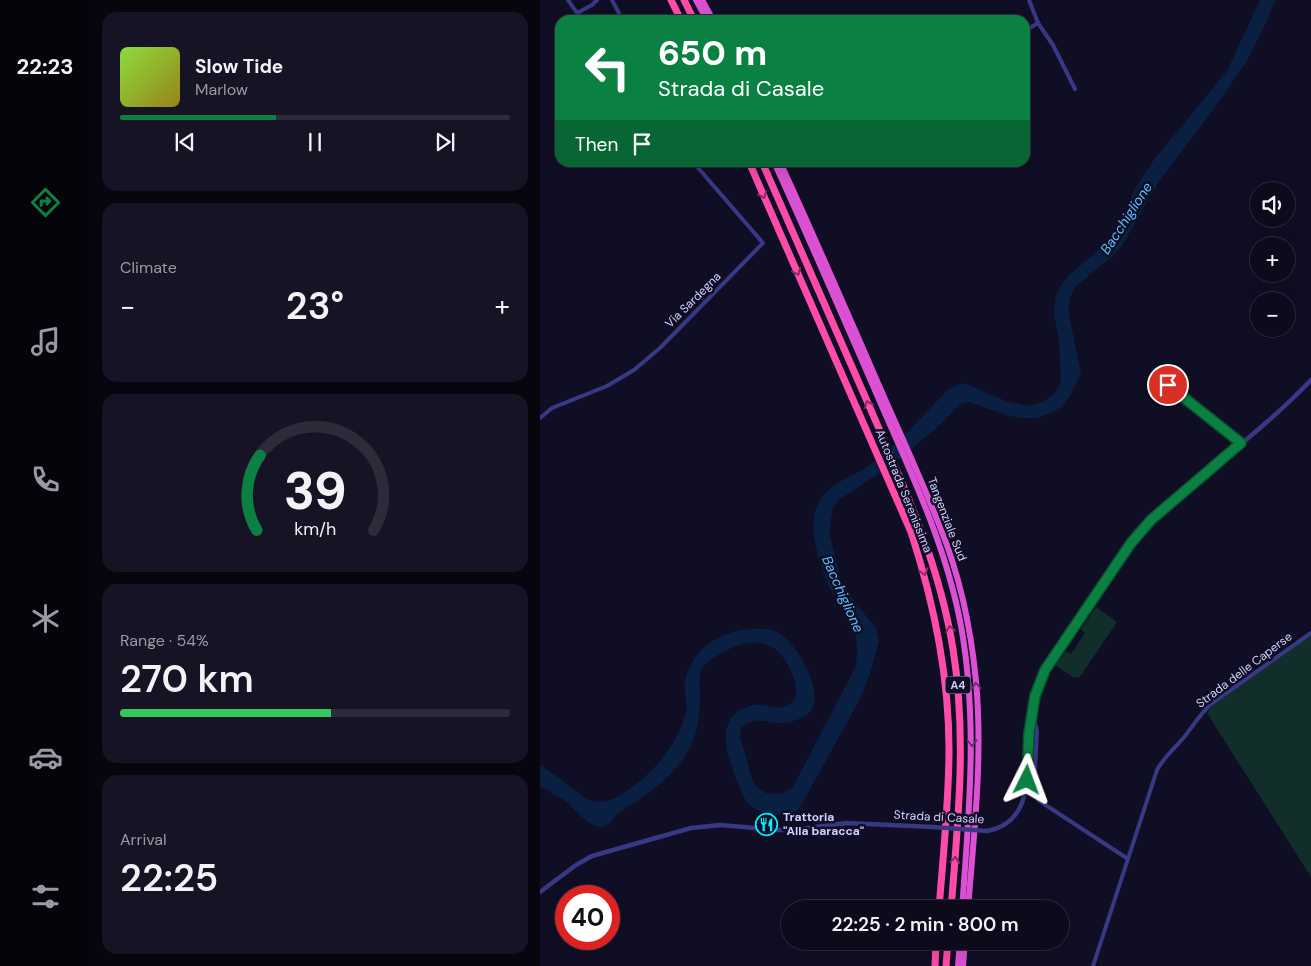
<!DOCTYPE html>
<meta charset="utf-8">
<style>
body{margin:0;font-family:"DM Sans",sans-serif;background:#151324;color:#f1f3f6;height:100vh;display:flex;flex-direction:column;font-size:19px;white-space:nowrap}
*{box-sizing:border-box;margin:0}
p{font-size:16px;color:#9a9aa3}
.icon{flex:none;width:28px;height:28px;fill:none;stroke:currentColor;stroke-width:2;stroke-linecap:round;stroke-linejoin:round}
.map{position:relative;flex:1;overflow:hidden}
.sheet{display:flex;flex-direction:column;gap:12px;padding:12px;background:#07060f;width:450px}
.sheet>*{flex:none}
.top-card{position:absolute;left:15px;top:15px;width:475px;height:152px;border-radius:15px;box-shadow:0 5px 20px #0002,0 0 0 1px #2c2b3a;background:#0b8043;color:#fff;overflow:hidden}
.buttons{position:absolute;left:710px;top:182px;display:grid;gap:10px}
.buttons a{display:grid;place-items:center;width:45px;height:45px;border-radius:50%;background:#0c0a1b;box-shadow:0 5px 20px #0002,0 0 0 1px #2c2b3a;font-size:25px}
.speed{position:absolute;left:15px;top:885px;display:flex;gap:10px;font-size:25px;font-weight:700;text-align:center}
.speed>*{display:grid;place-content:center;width:65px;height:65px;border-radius:50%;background:#0c0a1b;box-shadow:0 5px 20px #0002,0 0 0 1px #2c2b3a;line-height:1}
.speed .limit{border:8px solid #d22;background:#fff;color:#111}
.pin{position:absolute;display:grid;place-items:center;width:42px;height:42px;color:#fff;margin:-21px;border:2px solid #fff;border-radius:50%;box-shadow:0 1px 5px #0007}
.me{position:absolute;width:55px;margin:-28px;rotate:3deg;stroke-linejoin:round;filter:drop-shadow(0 0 4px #0008)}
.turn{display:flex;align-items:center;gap:18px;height:105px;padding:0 20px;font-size:22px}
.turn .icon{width:65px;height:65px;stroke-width:2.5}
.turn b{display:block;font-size:35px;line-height:42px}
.then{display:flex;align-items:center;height:48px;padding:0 20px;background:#0003;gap:10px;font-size:19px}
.big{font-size:38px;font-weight:600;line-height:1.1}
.sheet .tile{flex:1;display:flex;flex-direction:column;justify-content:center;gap:8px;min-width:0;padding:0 18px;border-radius:15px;background:#151324}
.sheet .dial{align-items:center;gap:0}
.dial svg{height:130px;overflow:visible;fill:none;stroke:#2c2b3a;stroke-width:7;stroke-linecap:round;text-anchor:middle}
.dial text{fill:#f1f3f6;stroke:none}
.song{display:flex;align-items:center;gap:15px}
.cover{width:60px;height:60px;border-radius:8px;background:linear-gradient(135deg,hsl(90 70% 55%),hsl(50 70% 35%))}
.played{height:5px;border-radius:2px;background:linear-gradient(90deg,#0b8043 40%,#2c2b3a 40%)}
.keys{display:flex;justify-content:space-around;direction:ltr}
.heat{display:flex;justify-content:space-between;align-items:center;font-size:28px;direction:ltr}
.charge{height:8px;border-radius:4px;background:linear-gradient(90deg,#34c759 54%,#2c2b3a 0)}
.trip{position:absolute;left:241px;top:900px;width:288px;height:50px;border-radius:25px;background:#0c0a1b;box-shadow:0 5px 20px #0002,0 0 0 1px #2c2b3a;font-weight:600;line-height:50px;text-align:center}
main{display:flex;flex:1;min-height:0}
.menu{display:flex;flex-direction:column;width:90px;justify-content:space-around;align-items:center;background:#05040b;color:#9a9aa3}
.menu .icon{width:35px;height:35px}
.menu .on{color:#0b8043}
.menu b{font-size:22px;color:#f1f3f6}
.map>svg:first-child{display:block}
</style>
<main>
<nav class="menu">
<b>22:23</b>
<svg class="icon on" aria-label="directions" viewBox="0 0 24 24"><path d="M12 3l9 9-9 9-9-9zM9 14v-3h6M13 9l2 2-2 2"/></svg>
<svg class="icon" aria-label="music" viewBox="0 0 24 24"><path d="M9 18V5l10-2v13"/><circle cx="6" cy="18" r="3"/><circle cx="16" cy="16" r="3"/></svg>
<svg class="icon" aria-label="phone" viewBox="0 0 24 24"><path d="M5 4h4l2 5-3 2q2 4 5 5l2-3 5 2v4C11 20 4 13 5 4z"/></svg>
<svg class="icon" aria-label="climate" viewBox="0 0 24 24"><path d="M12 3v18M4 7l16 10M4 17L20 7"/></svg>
<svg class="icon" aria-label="car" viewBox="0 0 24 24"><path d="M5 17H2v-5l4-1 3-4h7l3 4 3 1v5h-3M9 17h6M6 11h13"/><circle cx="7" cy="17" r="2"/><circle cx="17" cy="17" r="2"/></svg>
<svg class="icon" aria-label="filters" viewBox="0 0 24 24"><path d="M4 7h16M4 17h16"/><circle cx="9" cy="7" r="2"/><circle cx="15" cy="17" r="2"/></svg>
</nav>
<section class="sheet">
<div class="tile">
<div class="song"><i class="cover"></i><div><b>Slow Tide</b><p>Marlow</p></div></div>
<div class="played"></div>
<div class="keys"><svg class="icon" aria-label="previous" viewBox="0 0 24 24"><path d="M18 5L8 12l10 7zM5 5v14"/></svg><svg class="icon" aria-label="pause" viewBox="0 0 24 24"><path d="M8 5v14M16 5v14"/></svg><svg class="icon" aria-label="next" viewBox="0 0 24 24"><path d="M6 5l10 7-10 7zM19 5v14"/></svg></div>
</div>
<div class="tile"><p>Climate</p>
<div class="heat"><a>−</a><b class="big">23°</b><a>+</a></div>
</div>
<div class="tile dial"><svg viewBox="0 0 100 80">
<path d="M14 69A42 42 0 1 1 86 69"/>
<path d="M14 69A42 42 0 0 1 16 23" stroke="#0b8043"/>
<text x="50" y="56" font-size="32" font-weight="700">39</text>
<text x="50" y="72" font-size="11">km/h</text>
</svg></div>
<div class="tile"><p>Range · 54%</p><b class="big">270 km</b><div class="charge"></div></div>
<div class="tile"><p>Arrival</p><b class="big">22:25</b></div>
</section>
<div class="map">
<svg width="771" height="966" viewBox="0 0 771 966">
<rect width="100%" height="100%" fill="#100e24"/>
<!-- green -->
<g fill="#112e2b">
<polygon points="556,607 577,622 539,678 536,676 535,678 516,666 516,664 526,651 531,654 545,633 541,629"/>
<polygon points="771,635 771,877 667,713 672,706"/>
</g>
<!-- water -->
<path fill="#092042" d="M720 0H735L726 23 707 61 671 113 619 181 583 244 575 254 535 287 530 298 528 310 541 374 530 396 521 407 511 413 497 418H483L469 416 429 402 420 404 401 424 359 460 299 500 293 507 289 532 301 580 311 597 336 628 339 641 330 674 320 699 259 809C246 818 222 816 210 805 203 799 200 787 196 778 185 751 174 714 214 705 226 702 237 713 250 704 265 694 249 663 240 654 236 648 228 644 221 643 204 639 182 652 169 661 165 664 161 669 160 673 159 680 160 689 160 696 160 713 158 732 150 747 136 777 103 797 76 815 60 844 38 811 24 800 16 795 8 791 0 786V765C7 770 15 775 22 780 32 787 41 798 53 801 67 804 80 796 91 788 117 769 137 744 146 713 149 704 143 692 145 683 150 649 181 630 213 629 221 628 232 629 239 633 257 643 285 692 271 711 265 719 247 724 237 723 228 722 219 719 211 722 207 723 204 726 201 728L200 737 214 785 226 793 242 794 253 787 315 668C323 632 308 618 290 588 286 581 284 572 281 564 272 536 266 508 292 487 305 477 322 472 334 462 361 441 384 414 408 390L416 385 424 383 466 401 488 406 503 402 516 392 521 381 519 341 514 314 515 298 520 287 528 276 553 255 570 238 580 223 594 191 613 161 687 71Z"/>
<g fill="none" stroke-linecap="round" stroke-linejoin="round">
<!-- minor -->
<g stroke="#383984" stroke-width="4">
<polyline points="28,0 42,20"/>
<polyline points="72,0 80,15"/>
<polyline points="489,0 498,23 513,45 535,89"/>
<polyline points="37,13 52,5 57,0"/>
<polyline points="485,31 498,23"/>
<polyline points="614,373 701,443"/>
<polyline points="0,418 12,408 67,386 94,370 120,348 223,243 153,162"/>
<polyline points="492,712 497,731 494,791 498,800 588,859"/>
<path d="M553 966 617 770C624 757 635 748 645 736 654 725 660 714 671 704L771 633"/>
</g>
<!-- tertiary -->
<g stroke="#383984" stroke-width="4.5">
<path d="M447 831C495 822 486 771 489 734 491 712 495 687 506 668 523 640 543 613 561 586 577 564 591 538 611 519 624 507 638 497 652 485 692 451 735 418 771 380"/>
<polyline points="0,892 36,865 52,856 151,828 180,825 239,830 253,830 306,823 393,827"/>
</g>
<!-- trunk -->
<g stroke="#dc51d4" stroke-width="6">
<polyline points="156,0 167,20"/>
<polyline points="162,0 173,20"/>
<path d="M234 162C272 245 308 328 344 411 375 481 407 550 421 626 438 720 429 814 422 909"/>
<path d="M240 162C276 240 310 319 344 397 363 440 383 483 400 527 420 576 431 629 436 681 443 757 434 833 428 909"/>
<polyline points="418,966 420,941"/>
<polyline points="423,966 425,941"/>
</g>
<!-- motorway -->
<g stroke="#ff4baa" stroke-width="7">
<polyline points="131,0 141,20"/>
<polyline points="144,0 154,20"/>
<path d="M209 162 371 532C394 603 409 674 409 749 409 802 403 856 399 909"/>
<path d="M222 162C257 242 292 321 327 401 362 482 399 561 413 649 427 736 418 822 411 909"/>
<polyline points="395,966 396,941"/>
<polyline points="406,966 408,941"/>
</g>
<!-- tertiary-bridge -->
<polyline stroke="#383984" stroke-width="4.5" points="393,827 447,831"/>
</g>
<!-- one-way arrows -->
<defs><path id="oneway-chevron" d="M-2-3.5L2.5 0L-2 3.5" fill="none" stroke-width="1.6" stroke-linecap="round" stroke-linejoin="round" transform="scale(1.25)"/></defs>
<g stroke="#882c67">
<use href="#oneway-chevron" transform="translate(223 195) rotate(67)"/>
<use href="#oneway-chevron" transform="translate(257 272) rotate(66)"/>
<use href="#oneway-chevron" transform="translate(328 404) rotate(-114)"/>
<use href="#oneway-chevron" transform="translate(384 572) rotate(74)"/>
<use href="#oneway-chevron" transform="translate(410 629) rotate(-101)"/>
<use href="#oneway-chevron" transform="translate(415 860) rotate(-85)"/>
</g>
<g stroke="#6c2c73">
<use href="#oneway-chevron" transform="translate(436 686) rotate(-94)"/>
<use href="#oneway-chevron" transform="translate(432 743) rotate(89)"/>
</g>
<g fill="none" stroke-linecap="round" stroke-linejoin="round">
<defs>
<polyline id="route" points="487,780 489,733 495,696 505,670 591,543 611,520 701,443 628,385"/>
</defs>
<!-- route casing -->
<use href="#route" stroke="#07532c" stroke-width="12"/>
<!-- route -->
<use href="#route" stroke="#0b8043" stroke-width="9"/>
</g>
<!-- icons -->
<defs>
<symbol id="restaurant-ring" viewBox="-11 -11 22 22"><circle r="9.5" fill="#100e24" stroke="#00effb" stroke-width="1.5"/><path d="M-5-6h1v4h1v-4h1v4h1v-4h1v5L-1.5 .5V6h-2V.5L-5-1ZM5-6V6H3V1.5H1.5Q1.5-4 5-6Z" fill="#00effb"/></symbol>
</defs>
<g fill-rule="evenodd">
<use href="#restaurant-ring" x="214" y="812" width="25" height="25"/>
</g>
<g text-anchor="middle" stroke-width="5" stroke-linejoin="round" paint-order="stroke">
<!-- shield labels -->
<rect fill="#100e24" stroke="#9896bd" stroke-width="1" x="405.5" y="676.5" width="25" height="17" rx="4"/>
<g font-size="11" font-weight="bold" fill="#d3d0ff">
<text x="418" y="689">A4</text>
</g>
<!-- street labels -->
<g font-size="12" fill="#d3d0ff" stroke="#100e24">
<text transform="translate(153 300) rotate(-45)" y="4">Via Sardegna</text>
<text transform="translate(364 491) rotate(68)" y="4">Autostrada Serenissima</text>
<text transform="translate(407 519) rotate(69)" y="4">Tangenziale Sud</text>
<text transform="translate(704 670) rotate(-37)" y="4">Strada delle Caperse</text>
<text transform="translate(399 817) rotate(3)" y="4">Strada di Casale</text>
</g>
<!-- poi labels -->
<g font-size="12" font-weight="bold" fill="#d3d0ff" stroke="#100e24" text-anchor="start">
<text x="243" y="821">Trattoria<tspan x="243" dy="14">"Alla baracca"</tspan></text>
</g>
<!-- water labels -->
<g font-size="14" font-style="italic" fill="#5ebdff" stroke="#100e24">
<text transform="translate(586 218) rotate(-57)" y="5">Bacchiglione</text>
<text transform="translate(303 594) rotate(66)" y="5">Bacchiglione</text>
</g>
</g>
</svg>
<div class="buttons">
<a><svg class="icon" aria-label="sound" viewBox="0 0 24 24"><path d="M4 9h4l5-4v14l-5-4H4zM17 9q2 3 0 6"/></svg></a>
<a>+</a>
<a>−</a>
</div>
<div class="speed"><div class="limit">40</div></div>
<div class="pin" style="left:628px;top:385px;background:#d93025"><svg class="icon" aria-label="arrive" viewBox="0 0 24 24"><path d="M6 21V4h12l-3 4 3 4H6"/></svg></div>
<svg class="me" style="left:487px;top:780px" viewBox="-20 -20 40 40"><path d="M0-17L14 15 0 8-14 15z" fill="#0b8043" stroke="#fff" stroke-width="4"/></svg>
<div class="trip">22:25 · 2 min · 800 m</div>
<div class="top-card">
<div class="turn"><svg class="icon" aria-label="left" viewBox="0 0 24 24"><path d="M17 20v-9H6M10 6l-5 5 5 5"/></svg><div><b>650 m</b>Strada di Casale</div></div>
<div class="then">Then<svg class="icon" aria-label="arrive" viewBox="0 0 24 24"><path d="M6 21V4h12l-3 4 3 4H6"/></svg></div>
</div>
</div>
</main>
